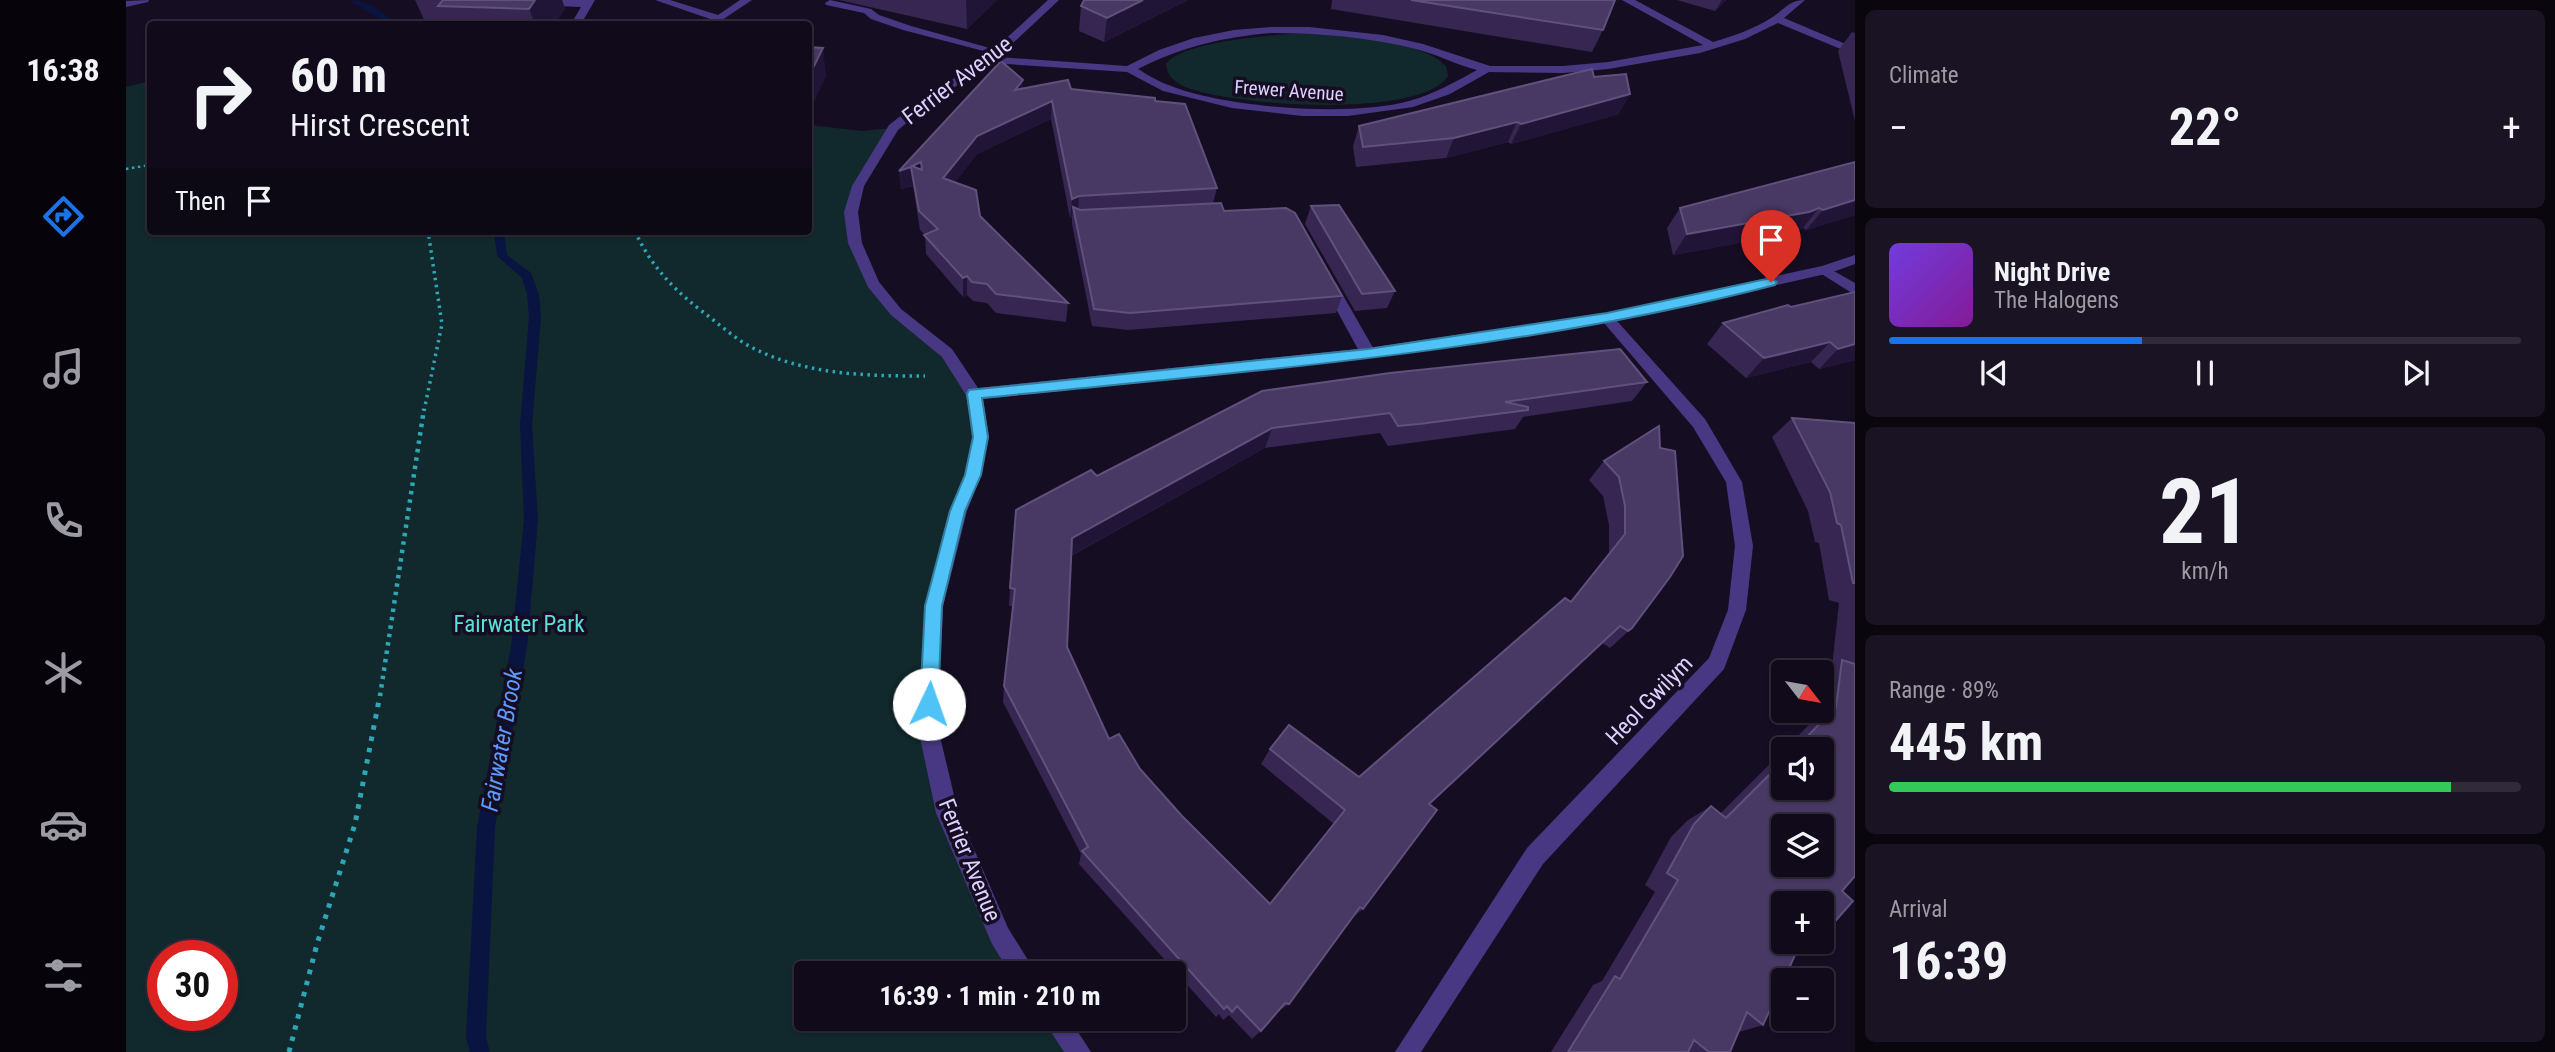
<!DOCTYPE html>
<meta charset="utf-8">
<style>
body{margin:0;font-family:"Roboto Condensed",sans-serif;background:#191323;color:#f1f3f6;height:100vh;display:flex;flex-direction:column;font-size:26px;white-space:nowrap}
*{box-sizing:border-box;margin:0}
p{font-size:23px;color:#9c9aa2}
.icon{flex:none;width:38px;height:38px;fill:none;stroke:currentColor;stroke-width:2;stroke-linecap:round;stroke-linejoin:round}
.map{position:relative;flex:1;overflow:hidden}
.drawer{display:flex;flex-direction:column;gap:10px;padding:10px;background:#09060e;width:700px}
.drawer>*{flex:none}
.top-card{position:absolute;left:21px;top:21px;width:665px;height:214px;border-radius:7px;box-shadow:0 2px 5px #0004,0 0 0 2px #302b39;background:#100a1a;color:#f1f3f6;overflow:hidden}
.needle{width:46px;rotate:121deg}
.controls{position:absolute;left:1645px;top:660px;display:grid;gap:14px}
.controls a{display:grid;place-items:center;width:63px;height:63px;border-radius:7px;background:#100a1a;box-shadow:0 2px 5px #0004,0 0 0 2px #302b39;font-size:35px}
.speed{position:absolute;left:21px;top:940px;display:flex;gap:14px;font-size:35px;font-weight:700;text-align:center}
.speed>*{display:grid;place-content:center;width:91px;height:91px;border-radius:50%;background:#100a1a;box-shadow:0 2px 5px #0004,0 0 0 2px #302b39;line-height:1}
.speed .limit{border:10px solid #d22;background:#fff;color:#111}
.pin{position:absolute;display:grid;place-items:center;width:60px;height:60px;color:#fff;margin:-72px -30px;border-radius:50% 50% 50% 0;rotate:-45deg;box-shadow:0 0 7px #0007}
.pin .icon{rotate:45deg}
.me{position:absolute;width:77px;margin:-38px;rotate:3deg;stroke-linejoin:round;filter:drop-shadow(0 0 5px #0008)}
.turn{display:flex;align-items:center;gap:24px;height:147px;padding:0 28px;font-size:32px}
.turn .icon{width:91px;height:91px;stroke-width:2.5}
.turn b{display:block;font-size:49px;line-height:60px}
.then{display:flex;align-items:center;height:66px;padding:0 28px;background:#0003;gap:14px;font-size:26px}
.big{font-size:52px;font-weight:700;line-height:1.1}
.drawer .card{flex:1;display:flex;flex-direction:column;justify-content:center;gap:10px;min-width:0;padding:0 24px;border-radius:10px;background:#191323}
.drawer .dial{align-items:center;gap:0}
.dial b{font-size:91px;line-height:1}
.song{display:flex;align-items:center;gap:21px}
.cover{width:84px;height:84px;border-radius:10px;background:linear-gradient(135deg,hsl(260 70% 55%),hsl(290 70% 35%))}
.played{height:7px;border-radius:4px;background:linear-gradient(90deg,#1a73e8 40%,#302b39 40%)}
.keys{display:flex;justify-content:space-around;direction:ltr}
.heat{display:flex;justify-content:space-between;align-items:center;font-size:38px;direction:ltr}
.charge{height:10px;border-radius:5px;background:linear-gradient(90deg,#34c759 89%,#302b39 0)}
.trip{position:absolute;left:668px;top:961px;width:392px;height:70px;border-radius:7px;background:#100a1a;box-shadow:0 2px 5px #0004,0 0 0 2px #302b39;font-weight:700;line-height:70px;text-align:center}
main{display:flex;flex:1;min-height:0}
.menu{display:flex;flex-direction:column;width:126px;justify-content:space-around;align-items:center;background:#06040a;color:#9c9aa2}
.menu .icon{width:49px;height:49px}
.menu .on{color:#1a73e8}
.menu b{font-size:32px;color:#f1f3f6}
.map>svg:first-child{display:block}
</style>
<main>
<nav class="menu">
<b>16:38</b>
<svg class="icon on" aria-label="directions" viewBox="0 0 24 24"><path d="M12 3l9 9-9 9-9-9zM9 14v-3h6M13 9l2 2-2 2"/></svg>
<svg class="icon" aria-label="music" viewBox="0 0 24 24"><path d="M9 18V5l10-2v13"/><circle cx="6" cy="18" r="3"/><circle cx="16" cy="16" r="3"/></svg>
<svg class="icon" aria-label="phone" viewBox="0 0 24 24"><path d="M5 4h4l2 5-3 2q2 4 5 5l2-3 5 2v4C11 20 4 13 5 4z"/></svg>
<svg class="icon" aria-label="climate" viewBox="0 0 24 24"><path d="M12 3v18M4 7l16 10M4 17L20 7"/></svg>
<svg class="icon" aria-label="car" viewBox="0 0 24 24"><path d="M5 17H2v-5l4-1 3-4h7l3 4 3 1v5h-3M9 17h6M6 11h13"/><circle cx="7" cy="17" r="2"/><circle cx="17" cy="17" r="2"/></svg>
<svg class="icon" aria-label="filters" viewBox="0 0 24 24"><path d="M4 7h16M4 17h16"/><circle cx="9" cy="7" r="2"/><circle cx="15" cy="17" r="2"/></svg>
</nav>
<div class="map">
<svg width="1729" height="1052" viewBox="0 0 1729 1052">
<rect width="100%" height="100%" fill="#150e23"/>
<!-- green -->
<g fill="#11292d" fill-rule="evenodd">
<path d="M1178 33C1217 36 1292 38 1320 66L1322 76C1295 120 1097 106 1055 85 1046 80 1041 74 1040 64 1056 41 1149 35 1178 33Z"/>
<path d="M24 81V231H682L683 125 736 131 767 128 725 212 747 284 821 353 848 394 855 437 808 606 802 728 821 813 898 973H681V1018L928 1019 953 1052H0V87ZM37 956H96V1015H37Z"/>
</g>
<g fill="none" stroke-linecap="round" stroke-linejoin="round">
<!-- stream -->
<g fill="#091441" fill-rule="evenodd">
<path d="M224 0C242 0 257 12 270 24H261Z"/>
<polygon points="368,231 378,231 381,255 405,273 413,294 415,317 406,425 412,520 401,647 369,827 360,1037 364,1052 344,1052 340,1037 351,827 385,647 398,520 394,425 403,317 401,294 396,278 371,256"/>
</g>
<!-- path-far3 -->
<polyline stroke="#2da7b6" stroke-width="2.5" stroke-dasharray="2.5 3.5" stroke-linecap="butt" points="0,169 24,165"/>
<!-- path-far2 -->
<g stroke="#2da7b6" stroke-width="3.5" stroke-dasharray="2.5 4.5" stroke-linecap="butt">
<path d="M509 231C524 265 548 290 577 312 593 324 608 338 625 347 678 375 741 376 799 376"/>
<polyline points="298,411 316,324 302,231"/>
</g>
<!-- path-far1 -->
<polyline stroke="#2da7b6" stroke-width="4.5" stroke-dasharray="3.5 5" stroke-linecap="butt" points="254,696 298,409"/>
<!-- path -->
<polyline stroke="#2da7b6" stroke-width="5" stroke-dasharray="4.5 7" stroke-linecap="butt" points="163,1052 191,944 229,824 254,695"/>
<!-- service -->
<g fill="#483883" fill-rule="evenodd">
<polygon points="415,0 469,0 455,24 445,24 455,7 411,5 410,3"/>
<polygon points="529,0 544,0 592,15 614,0 626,0 593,22"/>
<polygon points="704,0 745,9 753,15 785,26 878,52 873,55 777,30 745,19 738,13 700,5 699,3"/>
<polygon points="1699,266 1729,283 1729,295 1694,273 1692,270"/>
<polygon points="1203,278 1210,283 1250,353 1247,357 1237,357 1234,353 1196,283"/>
</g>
<!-- minor -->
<g fill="#483883" fill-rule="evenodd">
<polygon points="23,0 22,2 0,7 0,1"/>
<path d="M922 0H933L872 57 1001 66 1033 50 1068 38 1108 30 1145 27H1183L1257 35 1297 44 1364 66H1437L1482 62 1577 45 1496 0H1509L1587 42C1607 36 1628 29 1645 18 1658 10 1663 0 1679 0L1658 18 1729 48V55L1652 23 1619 39 1574 53 1482 69 1437 73 1363 72 1324 94 1287 107 1222 116H1176L1106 108 1037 91 1001 72 865 63 803 104 772 130 738 186 732 212 736 243 753 282 775 309 826 349 852 388 1242 348 1481 313 1696 266 1729 255V264L1704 273 1491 321 1579 419 1616 482 1627 546 1620 610 1598 669 1417 864 1295 1052H1269L1401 848 1583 658 1602 610 1609 546 1600 482 1567 427 1478 323 1242 358 857 399 863 437 855 475 841 511 817 606 812 728 832 812 882 928 910 973H884L866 944 810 813 792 728 799 606 823 511 839 475 847 437 840 395 816 357 765 315 742 287 722 243 718 212 726 186 763 125 795 100 859 58ZM1145 33C1194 33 1242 37 1290 49 1311 54 1330 65 1351 70 1329 82 1308 94 1283 101 1225 117 1101 108 1045 86 1033 82 1022 75 1012 69 1055 47 1097 37 1145 33Z"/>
<polygon points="916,1018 943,1018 965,1052 938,1052"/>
</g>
</g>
<!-- wall -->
<g fill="#362651" fill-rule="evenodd">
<polygon points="289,0 436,0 439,9 428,24 300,24"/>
<polygon points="713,0 871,0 841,29"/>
<polygon points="958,0 1062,0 978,42 953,31 955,6"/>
<polygon points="1206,0 1489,0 1477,30 1466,52 1205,9"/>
<polygon points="1551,0 1600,0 1589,11"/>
<polygon points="1726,32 1729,33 1729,121 1712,51"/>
<polygon points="1468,77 1493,114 1385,144 1382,142 1320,158 1230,167 1227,146 1233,126"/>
<path d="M897 80V89H945L1029 101 1091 188 1087 203 1216 296 1210 313 1002 330 966 326 946 224V217L944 218 925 119 851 154 829 182 854 216 942 303 940 322 870 313 861 303 847 301 841 295 837 297 800 254 799 235 794 230 787 186 775 189 773 171ZM795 162V167L793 169 786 166Z"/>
<polygon points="1729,162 1729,215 1680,230 1677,228 1667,233 1547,255 1541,228 1554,208"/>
<polygon points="1185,206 1269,291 1261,308 1229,311 1179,224"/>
<polygon points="1729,292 1729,360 1693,369 1685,362 1620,378 1581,344 1597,323"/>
<polygon points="1521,382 1506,401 1397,417 1389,429 1262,446 1254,433 1139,448 945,556 941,647 983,739 1014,769 1056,816 1144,904 1208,824 1135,764 1144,749 1233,777 1444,601 1483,553 1483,525 1477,496 1463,480 1478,461 1533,426 1506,628 1484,648 1476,643 1303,804 1237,909 1224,920 1163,1004 1151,1012 1135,1031 1126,1039 1103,1015 1097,1020 1093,1014 1090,1017 953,864 955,854 877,702 878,686 887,606 883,606 884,588 971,476 1136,391"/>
<polygon points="1666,418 1729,423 1729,876 1696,903 1657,942 1691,942 1687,946 1671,952 1637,1025 1613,1032 1604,1052 1425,1052 1467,985 1476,981 1529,892 1519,885 1545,837 1562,820 1585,806 1594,814 1657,751 1657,788 1696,749 1659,749 1685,723 1687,710 1696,710 1696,674 1706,667 1713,603 1703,600 1693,543 1689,542 1682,511 1646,437"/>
</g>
<!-- shaded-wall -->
<g fill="#211537">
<polygon points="409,0 436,0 439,9 428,24 409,24 403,9"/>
<polygon points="840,0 871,0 841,29"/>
<polygon points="1017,0 1062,0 978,42 981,18"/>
<polygon points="1596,0 1600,0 1589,11"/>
<polygon points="682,45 686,70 697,48 700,76 682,115"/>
<polygon points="897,80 897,98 889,90"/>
<polygon points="1504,94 1493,114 1385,144 1395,124"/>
<polygon points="926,101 925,119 851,154 817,197 817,178 851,136"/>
<polygon points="1391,122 1382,142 1320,158 1328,138"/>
<polygon points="785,167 787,186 775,189 773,171"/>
<polygon points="1729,195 1729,215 1680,230 1697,210"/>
<polygon points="953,196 952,214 947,207 946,217 944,218 946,199"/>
<polygon points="1693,208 1677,228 1667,233 1547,255 1561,234"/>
<polygon points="841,276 841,295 837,297 837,278"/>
<polygon points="1704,342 1685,362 1620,378 1638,358"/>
<polygon points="1729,344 1729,360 1693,369 1712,349"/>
<polygon points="1146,428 1139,448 944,556 946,538"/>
</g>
<!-- building -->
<g fill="#483864" stroke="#5f507c" stroke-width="2" fill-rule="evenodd">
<polygon points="317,0 409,0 403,9 312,6"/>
<polygon points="958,0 1017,0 981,18 955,6"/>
<polygon points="1285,0 1489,0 1477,30"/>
<polygon points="682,47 697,48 682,78"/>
<path d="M875 61 897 80 889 90 942 80 945 89 1029 98V101L1059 104 1091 188 953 196 946 199 926 101 851 136 817 178 850 190 854 216 942 303 870 294 861 284 846 282 841 276 837 278 798 235 812 229 793 211 785 167 773 171ZM795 162 796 170 786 166Z"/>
<polygon points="1466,69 1468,77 1500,74 1504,94 1395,124 1391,122 1328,138 1237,147 1233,126"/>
<polygon points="1729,162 1729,200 1697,210 1693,208 1683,212 1561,234 1554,208"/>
<polygon points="1095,203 1098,211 1160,208 1169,213 1216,296 1004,313 968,309 947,207 954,210"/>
<polygon points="1213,205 1269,291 1236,294 1185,206"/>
<polygon points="1729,292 1729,344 1712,349 1704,342 1638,358 1597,323 1662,305 1665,307"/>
<polygon points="1494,349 1521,382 1379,402 1402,407 1402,410 1293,424 1272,426 1264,413 1146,428 946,538 941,647 983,739 993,734 1014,769 1056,816 1144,904 1219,810 1144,749 1163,725 1233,777 1439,598 1445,602 1499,534 1499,506 1493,477 1478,461 1533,426 1534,448 1549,451 1557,556 1544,577 1506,628 1502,631 1494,626 1303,804 1311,810 1237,909 1234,907 1163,1004 1159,1003 1135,1031 1111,1006 1106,1012 1101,1006 1098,1009 956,851 962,847 878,686 889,589 884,588 890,510 965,470 971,476 1136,391 1264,373"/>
<polygon points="1666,418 1729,423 1729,583 1727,583 1715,525 1711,523 1704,492"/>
<path d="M1716 660 1729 664V876L1716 891 1727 901 1696 936V903H1657V942H1675L1637 1025 1621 1012 1604 1052H1583L1568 1040 1562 1052H1442L1489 976 1494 979 1552 880 1541 873 1568 824 1585 806 1600 818 1657 761V788H1696V749H1669L1710 707ZM1657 826H1696V864H1657Z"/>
<polygon points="1683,942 1691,942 1687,946"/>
</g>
<!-- route -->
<path fill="#4fc3f7" stroke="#337fa1" stroke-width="2" d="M1645 278 1651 282 1649 285C1391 352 1121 371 856 398L862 437 855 475 839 511 816 606 812 704 810 710 803 712 797 710 794 704 799 606 824 511 839 475 847 437 841 394 843 390 1242 349 1481 313Z"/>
<g text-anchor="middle" stroke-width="7" stroke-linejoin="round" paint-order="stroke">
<!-- far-street labels -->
<g font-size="19" fill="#ddd0ff" stroke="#150e23">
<text transform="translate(1163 90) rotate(4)" y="7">Frewer Avenue</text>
</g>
<!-- street labels -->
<g font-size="23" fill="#ddd0ff" stroke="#150e23">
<text transform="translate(831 80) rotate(-37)" y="8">Ferrier Avenue</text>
<text transform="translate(1523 700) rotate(-46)" y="8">Heol Gwilym</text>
<text transform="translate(844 860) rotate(68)" y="8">Ferrier Avenue</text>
</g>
<!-- park labels -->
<g font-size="23" fill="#5ae0d6" stroke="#150e23">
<text x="393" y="632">Fairwater Park</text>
</g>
<!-- water labels -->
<g font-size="24" font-style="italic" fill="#5e99ff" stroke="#150e23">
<text transform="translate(376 740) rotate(-80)" y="8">Fairwater Brook</text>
</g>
</g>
</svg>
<div class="controls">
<a><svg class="needle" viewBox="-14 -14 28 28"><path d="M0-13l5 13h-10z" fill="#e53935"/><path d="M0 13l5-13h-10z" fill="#9c9aa2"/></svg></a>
<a><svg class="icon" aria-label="sound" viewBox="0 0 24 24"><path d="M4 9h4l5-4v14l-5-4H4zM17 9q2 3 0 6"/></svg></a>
<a><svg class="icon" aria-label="layers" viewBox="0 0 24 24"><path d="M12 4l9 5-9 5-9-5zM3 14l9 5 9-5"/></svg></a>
<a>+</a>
<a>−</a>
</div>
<div class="speed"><div class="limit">30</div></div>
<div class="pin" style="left:1645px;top:282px;background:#d93025"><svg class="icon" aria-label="arrive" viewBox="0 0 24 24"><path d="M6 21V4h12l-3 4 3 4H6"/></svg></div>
<svg class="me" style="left:803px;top:704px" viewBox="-20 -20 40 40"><circle r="19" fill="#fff"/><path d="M0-13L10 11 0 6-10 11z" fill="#4fc3f7"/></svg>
<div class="trip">16:39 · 1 min · 210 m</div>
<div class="top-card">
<div class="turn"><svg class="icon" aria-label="right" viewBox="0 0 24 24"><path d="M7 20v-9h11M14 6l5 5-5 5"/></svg><div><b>60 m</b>Hirst Crescent</div></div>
<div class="then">Then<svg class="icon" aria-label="arrive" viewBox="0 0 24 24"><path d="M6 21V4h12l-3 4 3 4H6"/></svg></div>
</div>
</div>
<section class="drawer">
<div class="card"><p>Climate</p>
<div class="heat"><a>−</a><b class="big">22°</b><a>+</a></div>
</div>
<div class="card">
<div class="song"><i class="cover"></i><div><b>Night Drive</b><p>The Halogens</p></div></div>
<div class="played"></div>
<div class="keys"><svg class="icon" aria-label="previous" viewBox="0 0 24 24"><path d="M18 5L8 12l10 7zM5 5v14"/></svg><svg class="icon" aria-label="pause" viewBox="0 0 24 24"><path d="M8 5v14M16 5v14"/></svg><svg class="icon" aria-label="next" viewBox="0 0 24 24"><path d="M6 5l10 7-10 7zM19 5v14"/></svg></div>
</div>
<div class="card dial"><b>21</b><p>km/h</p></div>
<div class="card"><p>Range · 89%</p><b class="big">445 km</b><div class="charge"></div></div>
<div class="card"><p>Arrival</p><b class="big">16:39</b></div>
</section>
</main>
